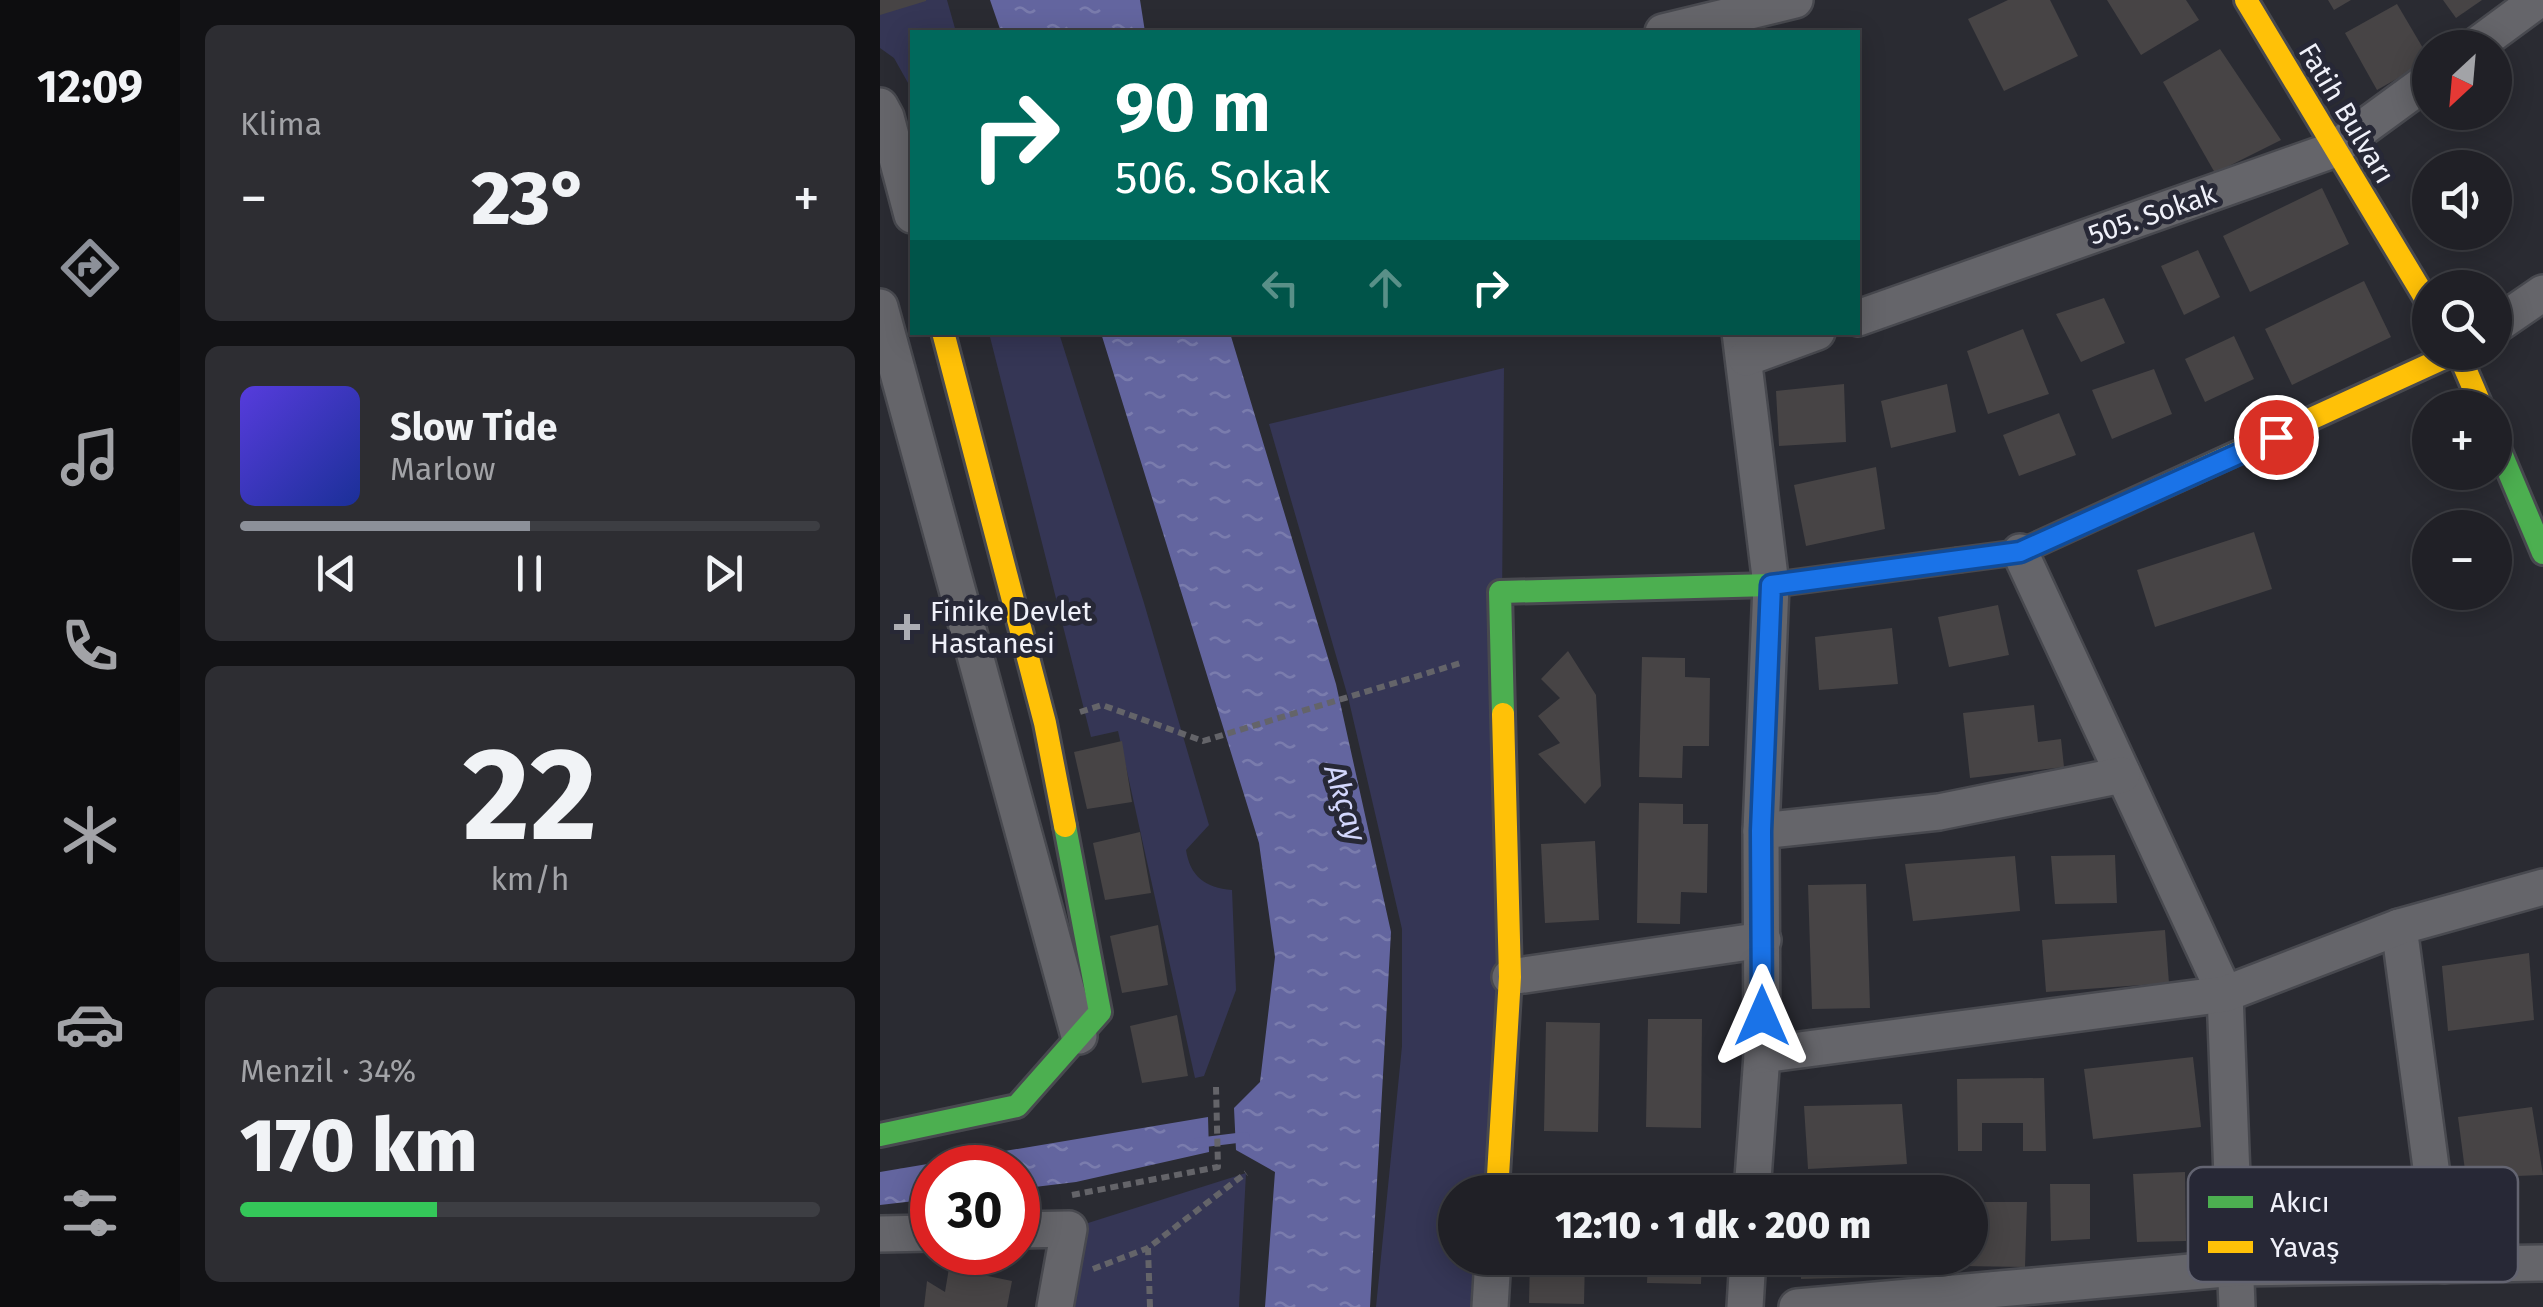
<!DOCTYPE html>
<html lang="tr">
<meta charset="utf-8">
<style>
body{margin:0;font-family:"Fira Sans",sans-serif;background:#2d2d32;color:#f1f3f6;height:100vh;display:flex;flex-direction:column;font-size:38px;white-space:nowrap}
*{box-sizing:border-box;margin:0}
p{font-size:32px;color:#a2a3a7}
.icon{flex:none;width:55px;height:55px;fill:none;stroke:currentColor;stroke-width:2;stroke-linecap:round;stroke-linejoin:round}
.map{position:relative;flex:1;overflow:hidden}
.details{display:flex;flex-direction:column;gap:25px;padding:25px;background:#121215;width:700px}
.details>*{flex:none}
.top-card{position:absolute;left:30px;top:30px;width:950px;height:305px;border-radius:0px;box-shadow:0 5px 25px #0003,0 0 0 2px #3d3e43;background:#00695c;color:#fff;overflow:hidden}
.needle{width:65px;rotate:206deg}
.fabs{position:absolute;left:1532px;top:30px;display:grid;gap:20px}
.fabs a{display:grid;place-items:center;width:100px;height:100px;border-radius:50%;background:#202026;box-shadow:0 5px 25px #0003,0 0 0 2px #3d3e43;font-size:50px}
.speed{position:absolute;left:30px;top:1145px;display:flex;gap:20px;font-size:50px;font-weight:700;text-align:center}
.speed>*{display:grid;place-content:center;width:130px;height:130px;border-radius:50%;background:#202026;box-shadow:0 5px 25px #0003,0 0 0 2px #3d3e43;line-height:1}
.speed .limit{border:15px solid #d22;background:#fff;color:#111}
.pin{position:absolute;display:grid;place-items:center;width:85px;height:85px;color:#fff;margin:-42px;border:5px solid #fff;border-radius:50%;box-shadow:0 2px 10px #0007}
.me{position:absolute;width:110px;margin:-55px;rotate:0deg;stroke-linejoin:round;filter:drop-shadow(0 0 8px #0008)}
.turn{display:flex;align-items:center;gap:35px;height:210px;padding:0 40px;font-size:45px}
.turn .icon{width:130px;height:130px;stroke-width:2.5}
.turn b{display:block;font-size:70px;line-height:85px}
.lanes{display:flex;align-items:center;height:95px;padding:0 40px;background:#0003;justify-content:center;gap:50px;direction:ltr}
.lanes .off{opacity:.35}
.big{font-size:75px;font-weight:800;line-height:1.1}
.details .card{flex:1;display:flex;flex-direction:column;justify-content:center;gap:15px;min-width:0;padding:0 35px;border-radius:15px;background:#2d2d32}
.details .dial{align-items:center;gap:0}
.dial b{font-size:130px;line-height:1}
.song{display:flex;align-items:center;gap:30px}
.cover{width:120px;height:120px;border-radius:15px;background:linear-gradient(135deg,hsl(250 70% 55%),hsl(230 70% 35%))}
.played{height:10px;border-radius:5px;background:linear-gradient(90deg,#8c9099 50%,#3d3e43 50%)}
.keys{display:flex;justify-content:space-around;direction:ltr}
.heat{display:flex;justify-content:space-between;align-items:center;font-size:55px;direction:ltr}
.charge{height:15px;border-radius:8px;background:linear-gradient(90deg,#34c759 34%,#3d3e43 0)}
.trip{position:absolute;left:558px;top:1175px;width:550px;height:100px;border-radius:50px;background:#202026;box-shadow:0 5px 25px #0003,0 0 0 2px #3d3e43;font-weight:800;line-height:100px;text-align:center}
main{display:flex;flex:1;min-height:0}
.tabs{display:flex;flex-direction:column;width:180px;justify-content:space-around;align-items:center;background:#0d0d0f;color:#a2a3a7}
.tabs .icon{width:70px;height:70px}
.tabs .active{color:#8c9099}
.tabs b{font-size:45px;color:#f1f3f6}
.map>svg:first-child{display:block}
</style>
<main>
<nav class="tabs">
<b>12:09</b>
<svg class="icon active" aria-label="directions" viewBox="0 0 24 24"><path d="M12 3l9 9-9 9-9-9zM9 14v-3h6M13 9l2 2-2 2"/></svg>
<svg class="icon" aria-label="music" viewBox="0 0 24 24"><path d="M9 18V5l10-2v13"/><circle cx="6" cy="18" r="3"/><circle cx="16" cy="16" r="3"/></svg>
<svg class="icon" aria-label="phone" viewBox="0 0 24 24"><path d="M5 4h4l2 5-3 2q2 4 5 5l2-3 5 2v4C11 20 4 13 5 4z"/></svg>
<svg class="icon" aria-label="climate" viewBox="0 0 24 24"><path d="M12 3v18M4 7l16 10M4 17L20 7"/></svg>
<svg class="icon" aria-label="car" viewBox="0 0 24 24"><path d="M5 17H2v-5l4-1 3-4h7l3 4 3 1v5h-3M9 17h6M6 11h13"/><circle cx="7" cy="17" r="2"/><circle cx="17" cy="17" r="2"/></svg>
<svg class="icon" aria-label="filters" viewBox="0 0 24 24"><path d="M4 7h16M4 17h16"/><circle cx="9" cy="7" r="2"/><circle cx="15" cy="17" r="2"/></svg>
</nav>
<section class="details">
<div class="card"><p>Klima</p>
<div class="heat"><a>−</a><b class="big">23°</b><a>+</a></div>
</div>
<div class="card">
<div class="song"><i class="cover"></i><div><b>Slow Tide</b><p>Marlow</p></div></div>
<div class="played"></div>
<div class="keys"><svg class="icon" aria-label="previous" viewBox="0 0 24 24"><path d="M18 5L8 12l10 7zM5 5v14"/></svg><svg class="icon" aria-label="pause" viewBox="0 0 24 24"><path d="M8 5v14M16 5v14"/></svg><svg class="icon" aria-label="next" viewBox="0 0 24 24"><path d="M6 5l10 7-10 7zM19 5v14"/></svg></div>
</div>
<div class="card dial"><b>22</b><p>km/h</p></div>
<div class="card"><p>Menzil · 34%</p><b class="big">170 km</b><div class="charge"></div></div>
</section>
<div class="map">
<svg width="1663" height="1307" viewBox="0 0 1663 1307">
<defs>
<pattern id="water-ripples" width="26" height="14" patternUnits="userSpaceOnUse" patternTransform="scale(2.5)"><rect width="26" height="14" fill="#63659f"/><path d="M2 4q2-2 4 0t4 0M15 11q2-2 4 0t4 0" fill="none" stroke="#7a7cad"/></pattern>
</defs>
<rect width="100%" height="100%" fill="#2a2b32"/>
<!-- park -->
<g fill="#353655">
<polygon points="0,0 67,0 76,32 32,32 32,90 14,58 0,48"/>
<path d="M109 333H179L264 603 329 825 306 850C310 876 325 888 352 890L356 990 324 1076 315 1078 238 731 211 737Z"/>
<polygon points="624,368 617,1192 575,1192 575,1258 613,1258 610,1307 496,1307 522,1046 522,929 468,697 389,424"/>
<polygon points="366,1173 359,1307 176,1307 189,1229"/>
</g>
<!-- water -->
<g fill="url(#water-ripples)">
<polygon points="110,0 260,0 265,32 121,32"/>
<polygon points="221,333 350,333 456,684 511,932 490,1307 385,1307 395,1172 356,1150 354,1108 380,1082 395,957 379,843"/>
<polygon points="328,1117 329,1152 196,1182 138,1189 138,1168 52,1168 52,1199 0,1205 0,1172"/>
</g>
<g fill="none" stroke-linecap="round" stroke-linejoin="round">
<!-- stream -->
<polyline stroke="#63659f" stroke-width="10" points="317,1143 365,1137"/>
</g>
<!-- building -->
<g fill="#474445">
<polygon points="0,0 46,0 46,1 0,15"/>
<polygon points="1128,0 1170,0 1198,56 1124,91 1088,19"/>
<polygon points="1227,0 1306,0 1319,20 1261,55"/>
<polygon points="1448,0 1471,0 1454,10"/>
<polygon points="1563,0 1602,0 1576,18"/>
<polygon points="1517,4 1550,60 1497,90 1465,33"/>
<polygon points="1340,49 1401,140 1335,173 1283,82"/>
<polygon points="1442,188 1469,244 1370,292 1343,236"/>
<polygon points="1318,250 1340,297 1304,315 1281,266"/>
<polygon points="1484,281 1511,337 1412,385 1385,329"/>
<polygon points="1224,298 1245,343 1201,362 1176,314"/>
<polygon points="1143,329 1169,394 1108,414 1087,351"/>
<polygon points="1354,336 1374,379 1325,402 1305,359"/>
<polygon points="1274,369 1292,414 1232,439 1212,390"/>
<polygon points="964,384 966,442 899,446 896,391"/>
<polygon points="1067,384 1076,432 1011,448 1001,401"/>
<polygon points="1179,413 1196,455 1139,476 1123,435"/>
<polygon points="996,467 1005,529 926,546 914,485"/>
<polygon points="1374,532 1392,589 1275,627 1257,570"/>
<polygon points="1118,605 1129,655 1069,667 1058,617"/>
<polygon points="1012,628 1018,684 939,690 935,637"/>
<polygon points="688,651 716,695 721,786 705,804 658,754 680,743 658,716 680,698 661,679"/>
<polygon points="762,657 805,658 805,677 830,678 829,746 803,746 802,778 759,777"/>
<polygon points="1154,705 1158,742 1181,739 1184,767 1090,778 1083,713"/>
<polygon points="242,741 252,802 207,809 194,752"/>
<polygon points="759,803 803,804 803,824 828,824 827,893 801,892 800,924 757,923"/>
<polygon points="260,832 271,893 225,900 213,843"/>
<polygon points="715,841 719,920 665,923 661,844"/>
<polygon points="1235,855 1237,903 1175,904 1171,856"/>
<polygon points="1135,856 1140,911 1033,921 1025,864"/>
<polygon points="986,884 990,1008 932,1009 928,885"/>
<polygon points="278,925 288,985 242,993 230,936"/>
<polygon points="1285,930 1289,983 1166,992 1162,940"/>
<polygon points="1649,953 1654,1020 1568,1031 1562,966"/>
<polygon points="297,1015 308,1076 262,1083 250,1026"/>
<polygon points="768,1019 822,1019 821,1128 766,1127"/>
<polygon points="666,1022 720,1023 718,1132 664,1131"/>
<polygon points="1313,1057 1321,1127 1213,1139 1204,1069"/>
<polygon points="1164,1078 1166,1151 1143,1151 1143,1123 1102,1123 1102,1151 1078,1151 1077,1079"/>
<polygon points="1022,1104 1027,1164 928,1169 924,1106"/>
<polygon points="1652,1107 1663,1175 1586,1178 1578,1117"/>
<polygon points="1305,1172 1306,1241 1257,1242 1253,1174"/>
<polygon points="770,1174 823,1175 823,1192 769,1192"/>
<polygon points="1170,1184 1210,1184 1210,1239 1171,1241"/>
<polygon points="1090,1202 1147,1202 1145,1267 1020,1265 1020,1258 1090,1258"/>
<polygon points="650,1258 705,1258 704,1304 649,1303"/>
<polygon points="768,1258 822,1258 821,1284 767,1283"/>
<polygon points="920,1258 989,1258 989,1277 921,1279"/>
<polygon points="69,1268 132,1281 127,1307 44,1307 47,1281 65,1292"/>
</g>
<g fill="none" stroke-linecap="round" stroke-linejoin="round">
<defs>
<g id="street">
<polyline points="783,32 915,0"/>
<polyline points="1593,48 1658,0"/>
<polyline points="0,106 6,117 32,215"/>
<polyline points="0,307 199,1036"/>
<polyline points="978,318 1453,150 1550,79"/>
<polyline points="1615,326 1663,293"/>
<polyline points="860,332 891,585 881,831 882,1055 872,1192"/>
<polyline points="866,358 937,332"/>
<polyline points="1140,552 1345,994 1357,1307"/>
<polyline points="881,831 1059,812 1242,775"/>
<polyline points="1519,927 1564,1265"/>
<polyline points="630,977 883,940"/>
<polyline points="882,1055 1345,994 1519,927 1663,887"/>
<polyline points="138,1230 189,1229 175,1307"/>
<polyline points="0,1234 52,1233"/>
<polyline points="610,1307 613,1258"/>
<polyline points="865,1307 868,1258"/>
<polyline points="917,1307 1356,1268 1663,1263"/>
</g>
<g id="fast">
<polyline points="1615,439 1663,553"/>
<polyline points="623,714 620,592 891,585 1079,560"/>
<polyline points="0,1135 137,1106 220,1012 185,826"/>
</g>
<g id="slow">
<polyline points="1366,0 1550,306"/>
<polyline points="63,332 165,723 185,826"/>
<polyline points="1578,352 1602,408"/>
<polyline points="1079,560 1140,552 1577,352"/>
<polyline points="617,1192 630,977 623,714"/>
</g>
</defs>
<!-- street casing -->
<use href="#street" stroke="#48494f" stroke-width="40"/>
<!-- fast casing -->
<use href="#fast" stroke="#48494f" stroke-width="28"/>
<!-- slow casing -->
<use href="#slow" stroke="#48494f" stroke-width="28"/>
<!-- path -->
<g stroke="#646469" stroke-width="6" stroke-dasharray="8 5" stroke-linecap="butt">
<polyline points="200,712 222,705 323,741 584,662"/>
<polyline points="192,1195 338,1167 336,1087"/>
<polyline points="213,1269 268,1248"/>
<polyline points="270,1307 268,1248 366,1173"/>
</g>
<!-- street -->
<use href="#street" stroke="#65656a" stroke-width="35"/>
<!-- fast -->
<use href="#fast" stroke="#4caf50" stroke-width="22"/>
<!-- slow -->
<use href="#slow" stroke="#ffc107" stroke-width="22"/>
</g>
<g fill="none" stroke-linecap="round" stroke-linejoin="round">
<defs>
<polyline id="route" points="882,1016 881,831 891,585 1140,552 1396,437"/>
</defs>
<!-- route casing -->
<use href="#route" stroke="#114b97" stroke-width="25"/>
<!-- route -->
<use href="#route" stroke="#1a73e8" stroke-width="18"/>
</g>
<!-- markers -->
<path fill="#abacb4" stroke="#272836" stroke-width="4" d="M22 612h10v10h10v10h-10v10h-10v-10h-10v-10h10z"/>
<g text-anchor="middle" stroke-width="10" stroke-linejoin="round" paint-order="stroke">
<!-- street labels -->
<g font-size="28" fill="#f0f1fa" stroke="#272836">
<text transform="translate(1467 113) rotate(59)" y="10">Fatih Bulvarı</text>
<text transform="translate(1272 214) rotate(-19)" y="10">505. Sokak</text>
</g>
<!-- poi labels -->
<g font-size="28" fill="#f0f1fa" stroke="#272836" text-anchor="start">
<text x="50" y="621">Finike Devlet<tspan x="50" dy="32">Hastanesi</tspan></text>
</g>
<!-- water labels -->
<g font-size="30" font-style="italic" fill="#d3d7fc" stroke="#272836">
<text transform="translate(465 803) rotate(73)" y="10">Akçay</text>
</g>
</g>
<!-- legend -->
<rect x="1308" y="1167" width="330" height="115" rx="15" fill="#272836" stroke="#636471" stroke-width="2.5"/>
<rect x="1328" y="1196" width="45" height="12" fill="#4caf50"/>
<rect x="1328" y="1241" width="45" height="12" fill="#ffc107"/>
<g font-size="28" fill="#f0f1fa">
<text x="1390" y="1212">Akıcı</text>
<text x="1390" y="1257">Yavaş</text>
</g>
</svg>
<div class="fabs">
<a><svg class="needle" viewBox="-14 -14 28 28"><path d="M0-13l5 13h-10z" fill="#e53935"/><path d="M0 13l5-13h-10z" fill="#a2a3a7"/></svg></a>
<a><svg class="icon" aria-label="sound" viewBox="0 0 24 24"><path d="M4 9h4l5-4v14l-5-4H4zM17 9q2 3 0 6"/></svg></a>
<a><svg class="icon" aria-label="search" viewBox="0 0 24 24"><circle cx="10" cy="10" r="6"/><path d="M15 15l6 6"/></svg></a>
<a>+</a>
<a>−</a>
</div>
<div class="speed"><div class="limit">30</div></div>
<div class="pin" style="left:1396px;top:437px;background:#d93025"><svg class="icon" aria-label="arrive" viewBox="0 0 24 24"><path d="M6 21V4h12l-3 4 3 4H6"/></svg></div>
<svg class="me" style="left:882px;top:1016px" viewBox="-20 -20 40 40"><path d="M0-17L14 15 0 8-14 15z" fill="#1a73e8" stroke="#fff" stroke-width="4"/></svg>
<div class="trip">12:10 · 1 dk · 200 m</div>
<div class="top-card">
<div class="turn"><svg class="icon" aria-label="right" viewBox="0 0 24 24"><path d="M7 20v-9h11M14 6l5 5-5 5"/></svg><div><b>90 m</b>506. Sokak</div></div>
<div class="lanes"><svg class="icon off" aria-label="left" viewBox="0 0 24 24"><path d="M17 20v-9H6M10 6l-5 5 5 5"/></svg><svg class="icon off" aria-label="ahead" viewBox="0 0 24 24"><path d="M12 20V5M6 11l6-6 6 6"/></svg><svg class="icon" aria-label="right" viewBox="0 0 24 24"><path d="M7 20v-9h11M14 6l5 5-5 5"/></svg></div>
</div>
</div>
</main>
